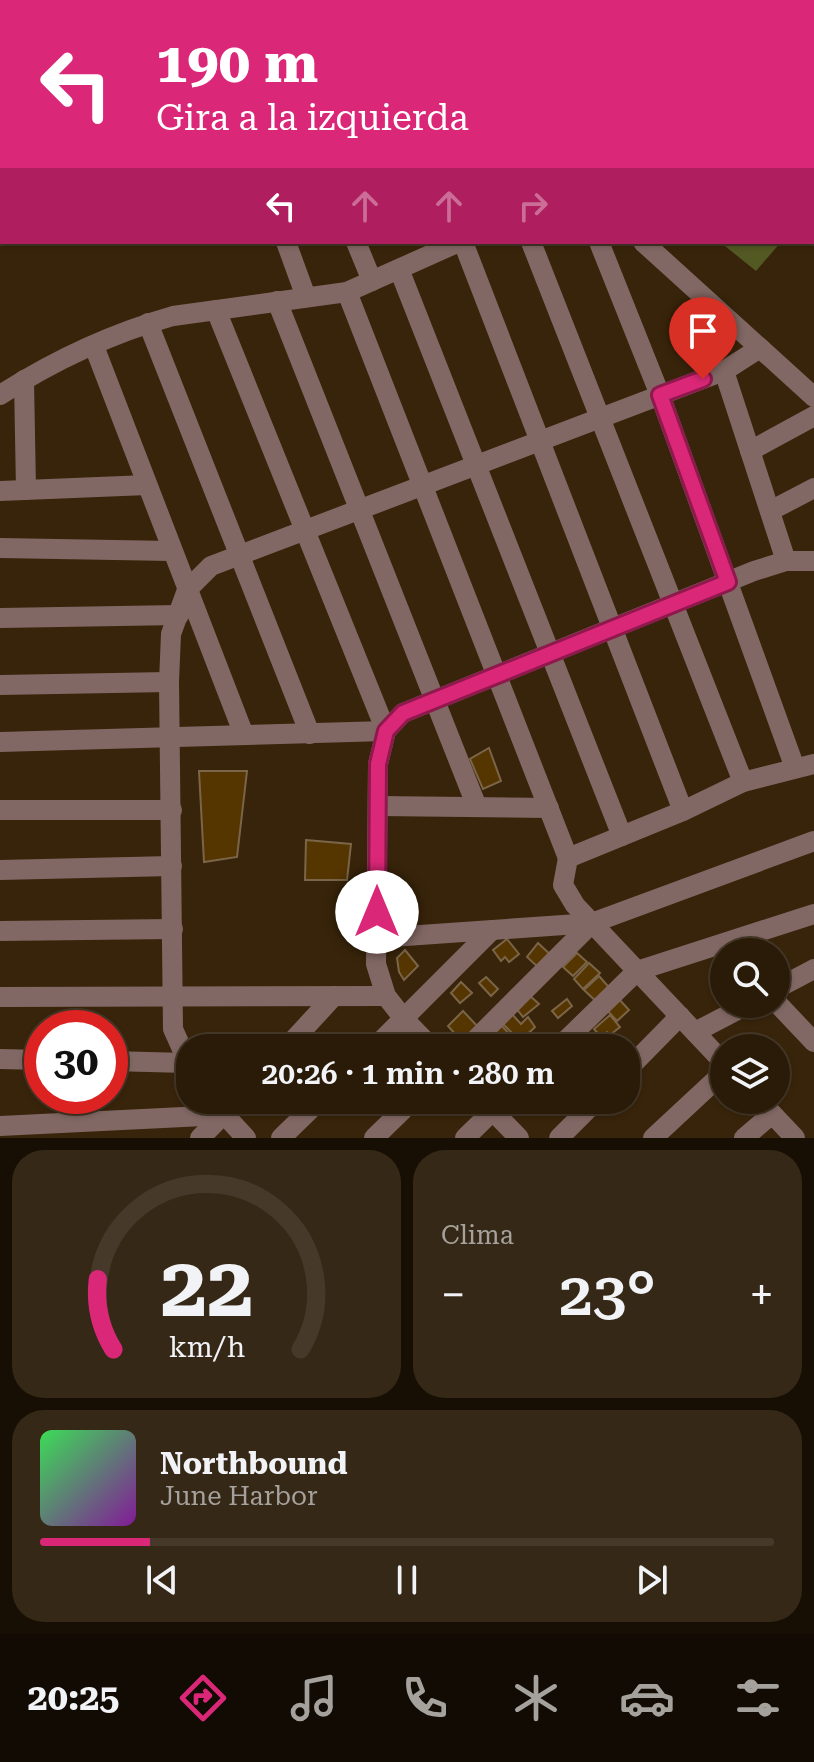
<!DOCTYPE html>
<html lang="es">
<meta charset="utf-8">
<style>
body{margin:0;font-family:"Roboto Serif",serif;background:#362816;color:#f1f3f6;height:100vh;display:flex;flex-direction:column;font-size:30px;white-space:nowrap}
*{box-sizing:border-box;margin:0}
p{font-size:26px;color:#a5a19c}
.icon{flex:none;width:44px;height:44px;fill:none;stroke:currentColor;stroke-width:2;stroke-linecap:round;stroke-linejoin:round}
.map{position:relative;height:1138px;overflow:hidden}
.side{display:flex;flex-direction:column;gap:12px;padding:12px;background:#170f04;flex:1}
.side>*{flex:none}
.hud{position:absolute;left:0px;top:0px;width:814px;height:244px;box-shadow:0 2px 6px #0004,0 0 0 2px #463929;background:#db2777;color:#fff;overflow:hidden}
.controls{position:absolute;left:710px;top:938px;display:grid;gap:16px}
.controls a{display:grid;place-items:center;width:80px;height:80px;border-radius:50%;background:#2a1b08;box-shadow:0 2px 6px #0004,0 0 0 2px #463929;font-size:40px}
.speed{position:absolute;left:24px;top:1010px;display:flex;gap:16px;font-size:40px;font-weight:700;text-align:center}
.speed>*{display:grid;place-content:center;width:104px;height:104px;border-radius:50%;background:#2a1b08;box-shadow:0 2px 6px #0004,0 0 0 2px #463929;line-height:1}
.speed .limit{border:12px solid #d22;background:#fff;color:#111}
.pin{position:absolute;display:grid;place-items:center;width:68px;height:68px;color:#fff;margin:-82px -34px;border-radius:50% 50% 50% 0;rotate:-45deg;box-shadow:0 0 8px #0007}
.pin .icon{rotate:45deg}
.me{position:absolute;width:88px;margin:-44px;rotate:0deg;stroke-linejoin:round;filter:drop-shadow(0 0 6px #0008)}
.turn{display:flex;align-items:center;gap:28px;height:168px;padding:0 24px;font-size:36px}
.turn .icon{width:104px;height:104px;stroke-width:2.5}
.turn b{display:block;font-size:56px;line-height:68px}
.lanes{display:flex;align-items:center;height:76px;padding:0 24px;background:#0003;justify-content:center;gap:40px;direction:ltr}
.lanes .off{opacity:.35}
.big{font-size:60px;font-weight:600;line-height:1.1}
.side .card{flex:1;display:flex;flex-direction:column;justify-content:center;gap:12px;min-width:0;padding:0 28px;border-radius:32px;background:#362816}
.side .dial{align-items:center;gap:0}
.dial svg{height:208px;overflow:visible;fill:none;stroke:#463929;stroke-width:7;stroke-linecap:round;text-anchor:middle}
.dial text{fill:#f1f3f6;stroke:none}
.song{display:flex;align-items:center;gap:24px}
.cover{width:96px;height:96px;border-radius:12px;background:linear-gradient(135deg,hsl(130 70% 55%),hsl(290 70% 35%))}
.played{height:8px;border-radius:4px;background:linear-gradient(90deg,#db2777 15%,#463929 15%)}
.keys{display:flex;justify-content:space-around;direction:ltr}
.heat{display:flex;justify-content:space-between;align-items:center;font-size:44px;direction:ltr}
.side .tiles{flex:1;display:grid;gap:12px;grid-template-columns:1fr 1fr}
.card:last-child{grid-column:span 2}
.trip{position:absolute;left:176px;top:1034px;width:464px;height:80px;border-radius:32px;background:#2a1b08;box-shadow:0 2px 6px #0004,0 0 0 2px #463929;font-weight:600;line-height:80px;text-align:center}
.dock{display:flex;height:128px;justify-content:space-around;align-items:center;background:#110b03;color:#a5a19c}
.dock .icon{width:56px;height:56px}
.dock .current{color:#db2777}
.dock b{font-size:36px;color:#f1f3f6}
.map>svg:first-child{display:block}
</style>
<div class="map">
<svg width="814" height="1138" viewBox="0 0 814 1138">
<rect width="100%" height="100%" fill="#38240a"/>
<!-- forest -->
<polygon fill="#535922" points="720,242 781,242 756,271"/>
<!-- building -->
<g fill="#553500" stroke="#7b6549" stroke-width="2">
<polygon points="489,748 501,781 483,789 470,759"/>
<polygon points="199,771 247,771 237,857 204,862"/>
<polygon points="306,840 351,844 347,880 305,880"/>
<polygon points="507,939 519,954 509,962 505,957 501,961 493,950"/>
<polygon points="538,943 554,958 541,970 527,957"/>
<polygon points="405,950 418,966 404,980 399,972 397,958"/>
<polygon points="577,953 587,962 573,976 563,967"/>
<polygon points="589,963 600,973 583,989 574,979"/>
<polygon points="599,976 613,992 600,1005 584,990"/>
<polygon points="486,977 498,989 491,996 479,983"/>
<polygon points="461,982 472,993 460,1003 451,993"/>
<polygon points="529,995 539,1004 523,1017 516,1008"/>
<polygon points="617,997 629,1010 617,1021 605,1008"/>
<polygon points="567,999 572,1006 558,1018 552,1011"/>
<polygon points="463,1011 481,1030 465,1045 448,1026"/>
<polygon points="511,1013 521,1024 528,1017 535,1027 520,1041 502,1023"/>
<polygon points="610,1015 620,1027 610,1035 607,1032 601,1037 594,1029"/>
<polygon points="500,1024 515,1040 510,1048 500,1048 490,1036"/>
<polygon points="444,1100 471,1100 454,1112"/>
</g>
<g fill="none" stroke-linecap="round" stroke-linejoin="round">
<!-- minor -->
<g stroke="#826864" stroke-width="20">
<polyline points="386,0 388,2"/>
<polyline points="12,2 12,0"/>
<polyline points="263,2 264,0"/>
<polyline points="362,2 365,0"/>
<polyline points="589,2 591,0"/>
<polyline points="286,242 306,297"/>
<polyline points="356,242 372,281"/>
<polyline points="463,242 683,811"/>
<polyline points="531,242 743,782"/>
<polyline points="599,242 660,395 795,768"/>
<polyline points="643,242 814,397"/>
<polyline points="399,269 622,836"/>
<polyline points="347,292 568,858"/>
<polyline points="277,301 477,807"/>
<polyline points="216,310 386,731"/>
<polyline points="148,323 310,734"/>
<polyline points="94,346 244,735"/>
<polyline points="724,371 786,561"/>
<polyline points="24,380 26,490"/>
<path d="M0 395C53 361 113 333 173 316L347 292 459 242"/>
<polyline points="750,451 814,416"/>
<polyline points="0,491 147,485"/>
<polyline points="770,511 814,488"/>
<polyline points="0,548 172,551"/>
<polyline points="0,618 179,615"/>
<polyline points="0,685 169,682"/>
<polyline points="0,742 386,731"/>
<polyline points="378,806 549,808"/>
<polyline points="0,810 172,810"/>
<polyline points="0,870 172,866"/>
<polyline points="0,931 173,929"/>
<polyline points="377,938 592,923"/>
<polyline points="776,989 814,969"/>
<polyline points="0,997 386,996"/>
<polyline points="776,1002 814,1042"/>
<polyline points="695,1032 749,1004"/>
<polyline points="286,1048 334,996"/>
<polyline points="374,1048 492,930"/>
<polyline points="432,1048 404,1019 386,996 376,964 378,764 386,731 403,713 754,571 786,561 814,561"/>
<polyline points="467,1048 592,923 814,841"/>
<polyline points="558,1048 637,971 814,914"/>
<polyline points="0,1059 42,1060"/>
<polyline points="110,1061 187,1063"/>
<polyline points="724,1063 575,905 563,885 568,858 683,811 743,782 814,764"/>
<polyline points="190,1067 173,1029 169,682 171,634 187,590 211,566 724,371 760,348"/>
<polyline points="626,1071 680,1016"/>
<polyline points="211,1100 246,1138"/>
<polyline points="482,1100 519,1138"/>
<polyline points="759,1100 795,1138"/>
<polyline points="0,1126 224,1115"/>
<polyline points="200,1138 238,1100"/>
<polyline points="281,1138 320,1100"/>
<polyline points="374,1138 413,1100"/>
<polyline points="465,1138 504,1100"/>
<polyline points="559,1138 597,1100"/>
<polyline points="653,1138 724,1072"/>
<polyline points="744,1138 772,1114"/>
</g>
</g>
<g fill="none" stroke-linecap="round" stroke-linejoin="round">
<defs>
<polyline id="route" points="377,912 378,764 386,731 403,713 728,582 660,395 703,379"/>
</defs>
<!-- route casing -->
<use href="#route" stroke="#8e194d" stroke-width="20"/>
<!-- route -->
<use href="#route" stroke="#db2777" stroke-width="14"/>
</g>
</svg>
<div class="controls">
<a><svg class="icon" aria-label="search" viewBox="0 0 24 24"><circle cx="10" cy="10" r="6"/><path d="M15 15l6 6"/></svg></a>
<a><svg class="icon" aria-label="layers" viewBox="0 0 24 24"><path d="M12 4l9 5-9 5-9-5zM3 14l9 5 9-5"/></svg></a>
</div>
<div class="speed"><div class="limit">30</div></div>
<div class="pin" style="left:703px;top:379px;background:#d93025"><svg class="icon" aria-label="arrive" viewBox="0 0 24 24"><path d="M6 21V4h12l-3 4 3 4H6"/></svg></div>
<svg class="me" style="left:377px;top:912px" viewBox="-20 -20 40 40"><circle r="19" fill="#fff"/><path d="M0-13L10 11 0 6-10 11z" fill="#db2777"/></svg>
<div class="trip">20:26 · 1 min · 280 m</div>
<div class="hud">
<div class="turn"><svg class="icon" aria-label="left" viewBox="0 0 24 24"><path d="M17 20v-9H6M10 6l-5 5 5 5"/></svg><div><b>190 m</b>Gira a la izquierda</div></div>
<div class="lanes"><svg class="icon" aria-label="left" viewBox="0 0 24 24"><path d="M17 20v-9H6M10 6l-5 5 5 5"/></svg><svg class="icon off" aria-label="ahead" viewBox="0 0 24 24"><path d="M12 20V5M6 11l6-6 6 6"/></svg><svg class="icon off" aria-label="ahead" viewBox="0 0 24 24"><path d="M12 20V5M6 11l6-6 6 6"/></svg><svg class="icon off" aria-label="right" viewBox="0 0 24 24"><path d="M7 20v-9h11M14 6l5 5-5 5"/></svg></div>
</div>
</div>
<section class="side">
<div class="tiles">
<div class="card dial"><svg viewBox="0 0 100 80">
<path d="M14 69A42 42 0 1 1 86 69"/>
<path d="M14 69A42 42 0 0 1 8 42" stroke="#db2777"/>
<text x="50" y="56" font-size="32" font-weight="700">22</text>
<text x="50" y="72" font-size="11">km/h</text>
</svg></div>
<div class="card"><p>Clima</p>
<div class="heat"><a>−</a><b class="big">23°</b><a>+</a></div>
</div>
<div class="card">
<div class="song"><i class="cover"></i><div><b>Northbound</b><p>June Harbor</p></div></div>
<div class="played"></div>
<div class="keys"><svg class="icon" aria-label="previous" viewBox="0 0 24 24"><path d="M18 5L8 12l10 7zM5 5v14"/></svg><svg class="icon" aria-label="pause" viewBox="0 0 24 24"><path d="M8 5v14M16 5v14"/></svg><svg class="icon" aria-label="next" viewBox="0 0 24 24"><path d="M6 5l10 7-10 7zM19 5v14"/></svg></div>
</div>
</div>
</section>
<nav class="dock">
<b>20:25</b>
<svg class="icon current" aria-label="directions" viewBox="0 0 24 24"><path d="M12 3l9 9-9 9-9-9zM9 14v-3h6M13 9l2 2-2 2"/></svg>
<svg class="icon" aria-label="music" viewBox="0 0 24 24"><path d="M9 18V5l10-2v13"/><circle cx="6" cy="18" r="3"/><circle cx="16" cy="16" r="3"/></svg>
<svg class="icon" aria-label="phone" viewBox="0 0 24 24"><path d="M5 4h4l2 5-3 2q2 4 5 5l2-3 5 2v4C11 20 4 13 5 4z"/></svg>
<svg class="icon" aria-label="climate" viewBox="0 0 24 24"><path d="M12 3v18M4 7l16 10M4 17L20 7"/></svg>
<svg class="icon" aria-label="car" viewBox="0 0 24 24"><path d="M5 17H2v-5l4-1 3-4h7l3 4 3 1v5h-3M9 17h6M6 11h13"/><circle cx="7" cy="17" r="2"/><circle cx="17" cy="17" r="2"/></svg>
<svg class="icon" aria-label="filters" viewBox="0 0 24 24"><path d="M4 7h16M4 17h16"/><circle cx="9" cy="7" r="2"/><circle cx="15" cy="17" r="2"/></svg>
</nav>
